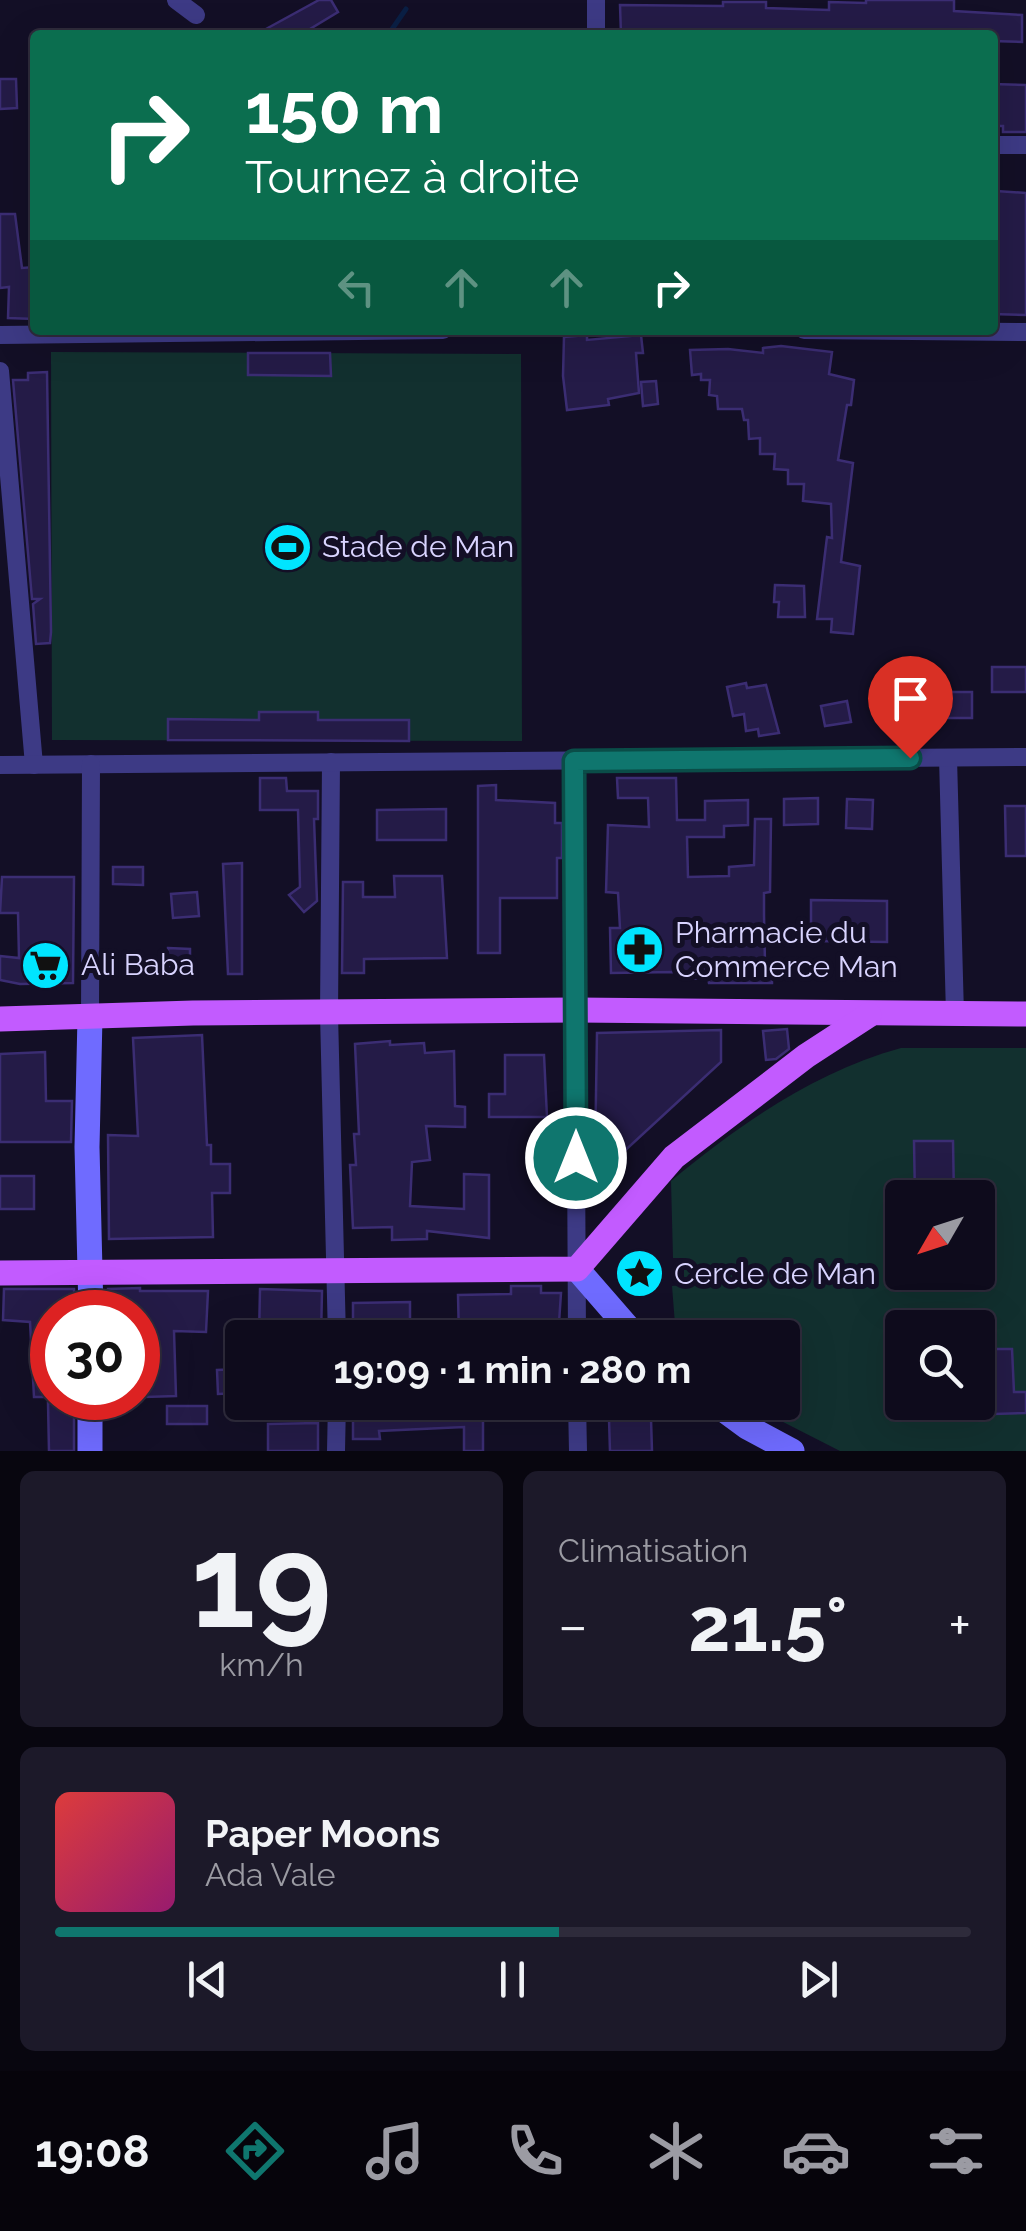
<!DOCTYPE html>
<html lang="fr">
<meta charset="utf-8">
<style>
body{margin:0;font-family:Raleway,sans-serif;background:#1c1929;color:#f1f3f6;height:100vh;display:flex;flex-direction:column;font-size:38px;white-space:nowrap}
*{box-sizing:border-box;margin:0}
p{font-size:32px;color:#9b9ba3}
.icon{flex:none;width:55px;height:55px;fill:none;stroke:currentColor;stroke-width:2;stroke-linecap:round;stroke-linejoin:round}
.map{position:relative;height:1451px;overflow:hidden}
.sheet{display:flex;flex-direction:column;gap:20px;padding:20px;background:#08060f;flex:1}
.sheet>*{flex:none}
.guide{position:absolute;left:30px;top:30px;width:968px;height:305px;border-radius:10px;box-shadow:0 10px 40px #0002,0 0 0 2px #2e2b3b;background:#0b6e4f;color:#fff;overflow:hidden}
.needle{width:65px;rotate:231deg}
.buttons{position:absolute;left:885px;top:1180px;display:grid;gap:20px}
.buttons a{display:grid;place-items:center;width:110px;height:110px;border-radius:10px;background:#0e0b1c;box-shadow:0 10px 40px #0002,0 0 0 2px #2e2b3b;font-size:50px}
.speed{position:absolute;left:30px;top:1290px;display:flex;gap:20px;font-size:50px;font-weight:700;text-align:center}
.speed>*{display:grid;place-content:center;width:130px;height:130px;border-radius:50%;background:#0e0b1c;box-shadow:0 10px 40px #0002,0 0 0 2px #2e2b3b;line-height:1}
.speed .limit{border:15px solid #d22;background:#fff;color:#111}
.pin{position:absolute;display:grid;place-items:center;width:85px;height:85px;color:#fff;margin:-102px -42px;border-radius:50% 50% 50% 0;rotate:-45deg;box-shadow:0 0 10px #0007}
.pin .icon{rotate:45deg}
.me{position:absolute;width:110px;margin:-55px;rotate:0deg;stroke-linejoin:round;filter:drop-shadow(0 0 8px #0008)}
.turn{display:flex;align-items:center;gap:35px;height:210px;padding:0 50px;font-size:45px}
.turn .icon{width:130px;height:130px;stroke-width:2.5}
.turn b{display:block;font-size:70px;line-height:85px}
.lanes{display:flex;align-items:center;height:95px;padding:0 50px;background:#0003;justify-content:center;gap:50px;direction:ltr}
.lanes .off{opacity:.35}
.big{font-size:75px;font-weight:700;line-height:1.1}
.sheet .tile{flex:1;display:flex;flex-direction:column;justify-content:center;gap:15px;min-width:0;padding:0 35px;border-radius:15px;background:#1c1929}
.sheet .dial{align-items:center;gap:0}
.dial b{font-size:130px;line-height:1}
.song{display:flex;align-items:center;gap:30px}
.cover{width:120px;height:120px;border-radius:15px;background:linear-gradient(135deg,hsl(0 70% 55%),hsl(320 70% 35%))}
.played{height:10px;border-radius:5px;background:linear-gradient(90deg,#0f766e 55%,#2e2b3b 55%)}
.keys{display:flex;justify-content:space-around;direction:ltr}
.heat{display:flex;justify-content:space-between;align-items:center;font-size:55px;direction:ltr}
.sheet .tiles{flex:1;display:grid;gap:20px;grid-template-columns:1fr 1fr}
.tile:last-child{grid-column:span 2}
.trip{position:absolute;left:225px;top:1320px;width:575px;height:100px;border-radius:10px;background:#0e0b1c;box-shadow:0 10px 40px #0002,0 0 0 2px #2e2b3b;font-weight:700;line-height:100px;text-align:center}
.menu{display:flex;height:160px;justify-content:space-around;align-items:center;background:#06040b;color:#9b9ba3}
.menu .icon{width:70px;height:70px}
.menu .selected{color:#0f766e}
.menu b{font-size:45px;color:#f1f3f6}
.map>svg:first-child{display:block}
</style>
<div class="map">
<svg width="1026" height="1451" viewBox="0 0 1026 1451">
<rect width="100%" height="100%" fill="#130f26"/>
<!-- green -->
<g fill="#12302f" fill-rule="evenodd">
<polygon points="51,352 521,354 522,741 52,740"/>
<path d="M901 1048H1026V1451H840L746 1403 782 1402V1338L676 1337 672 1286 684 1285V1258H673L671 1181C740 1124 814 1072 901 1048ZM902 1198H978V1272H902ZM902 1328H978V1402H902Z"/>
</g>
<g fill="none" stroke-linecap="round" stroke-linejoin="round">
<!-- stream -->
<polyline stroke="#0a1f44" stroke-width="5" points="388,35 406,9"/>
</g>
<!-- building -->
<g fill="#241b47" stroke="#3b2d73" stroke-width="2.5">
<polygon points="319,0 331,0 338,12 300,35 255,35"/>
<polygon points="866,0 954,0 954,11 1022,15 1022,42 992,41 992,35 621,35 620,5 723,6 723,2 766,2 766,8 829,10 829,2 866,3"/>
<polygon points="0,79 16,79 17,108 0,109"/>
<polygon points="992,84 1026,85 1026,132 1003,132 1003,126 992,126"/>
<polygon points="996,191 1026,193 1026,315 992,314"/>
<polygon points="0,214 15,214 22,268 35,267 35,319 8,318 9,287 0,288"/>
<polygon points="587,335 587,340 641,335 643,353 636,353 639,393 608,399 609,405 567,410 563,376 564,337"/>
<polygon points="781,346 832,352 829,374 854,380 851,405 847,405 838,460 853,463 841,562 860,566 853,634 831,632 832,619 817,619 827,537 832,538 831,504 803,501 804,484 788,484 788,470 774,469 775,454 760,454 760,438 749,439 748,420 744,420 742,409 718,409 717,396 709,395 710,380 701,380 701,374 692,375 690,350 728,349 763,353 763,348"/>
<polygon points="248,353 330,353 331,376 248,375"/>
<polygon points="47,372 51,632 50,643 36,644 33,604 40,599 32,599 13,380 28,380 28,373"/>
<polygon points="656,381 658,404 643,406 641,382"/>
<polygon points="775,585 804,586 805,617 778,617 779,602 774,602"/>
<rect x="992" y="667" width="34" height="25"/>
<polygon points="925,668 946,692 972,692 972,718 909,718 904,711 887,726 875,713"/>
<polygon points="746,683 747,688 766,685 779,733 759,736 758,729 746,731 744,714 733,716 727,687"/>
<polygon points="847,701 851,722 825,726 821,706"/>
<polygon points="259,712 318,712 318,720 409,720 409,741 168,740 168,719 259,720"/>
<polygon points="260,778 286,778 287,791 318,791 318,819 314,819 317,901 304,912 289,895 300,887 298,810 260,810"/>
<polygon points="617,778 676,778 677,820 705,820 705,801 748,800 748,825 724,826 724,837 687,837 688,877 729,876 729,867 754,865 755,819 771,819 770,892 764,893 764,915 765,963 772,964 772,983 709,983 708,978 687,979 687,974 674,972 611,973 610,928 620,928 618,893 606,892 608,825 649,827 648,798 618,798"/>
<polygon points="496,785 496,800 555,803 555,823 562,823 562,858 557,858 557,898 500,898 500,953 478,953 478,786"/>
<polygon points="818,798 818,824 784,825 784,799"/>
<polygon points="847,799 873,800 872,829 846,828"/>
<polygon points="1005,806 1026,806 1026,856 1006,856"/>
<polygon points="446,809 446,840 377,840 377,810"/>
<polygon points="242,863 242,974 228,974 223,864"/>
<polygon points="113,867 143,867 143,885 113,884"/>
<polygon points="394,876 442,876 447,958 364,959 364,973 342,973 343,882 363,882 363,897 395,897"/>
<polygon points="2,877 74,877 73,983 20,984 0,980 0,956 19,958 18,913 0,913"/>
<polygon points="197,892 199,916 173,918 171,894"/>
<polygon points="811,900 887,901 887,942 811,941"/>
<polygon points="168,948 190,949 190,966 168,966"/>
<polygon points="787,1029 789,1049 776,1059 766,1060 763,1031"/>
<polygon points="721,1030 721,1062 618,1157 595,1155 597,1033"/>
<polygon points="202,1035 207,1145 211,1145 211,1164 230,1164 230,1193 212,1193 213,1237 109,1239 108,1135 138,1136 133,1038"/>
<polygon points="390,1041 390,1045 424,1043 425,1053 454,1051 455,1106 465,1107 465,1127 426,1126 430,1160 412,1162 410,1206 464,1209 464,1174 489,1175 489,1238 427,1231 427,1239 392,1240 392,1227 353,1228 350,1165 356,1165 354,1134 359,1134 355,1044"/>
<polygon points="45,1052 46,1101 72,1101 71,1142 0,1142 0,1054"/>
<polygon points="505,1055 544,1055 547,1117 489,1117 489,1094 505,1094"/>
<polygon points="914,1141 953,1141 954,1198 915,1198"/>
<rect x="0" y="1176" width="34" height="33"/>
<polygon points="511,1286 541,1286 541,1293 561,1293 558,1338 459,1338 458,1295 511,1294"/>
<polygon points="140,1288 140,1291 208,1291 206,1332 174,1331 176,1396 145,1397 144,1384 138,1384 138,1312 107,1312 108,1289"/>
<polygon points="4,1289 74,1289 75,1312 52,1312 52,1397 34,1397 30,1322 3,1320"/>
<polygon points="260,1289 322,1291 321,1338 259,1338"/>
<polygon points="410,1302 410,1328 353,1329 353,1303"/>
<polygon points="992,1349 1012,1349 1014,1392 1026,1392 1026,1413 994,1414"/>
<polygon points="242,1369 242,1393 218,1394 217,1370"/>
<polygon points="353,1402 483,1404 483,1451 464,1451 464,1427 379,1431 380,1439 353,1439"/>
<polygon points="522,1402 560,1402 561,1416 524,1418"/>
<polygon points="602,1402 660,1402 660,1419 651,1419 652,1451 610,1451 609,1419 602,1419"/>
<polygon points="48,1403 74,1403 74,1451 49,1451"/>
<rect x="167" y="1406" width="40" height="18"/>
<polygon points="318,1423 318,1451 268,1451 268,1424"/>
</g>
<g fill="none" stroke-linecap="round" stroke-linejoin="round">
<!-- street -->
<g stroke="#3d3a85" stroke-width="18">
<polyline points="176,0 196,15"/>
<polyline points="596,0 596,35"/>
<polyline points="992,145 1026,145"/>
<polyline points="804,330 1026,332"/>
<polyline points="0,335 443,330"/>
<polyline points="0,371 34,765"/>
<polyline points="948,758 955,1014"/>
<polyline points="574,761 577,1338"/>
<polyline points="331,762 329,1014 337,1338"/>
<polyline points="0,765 1026,757"/>
<polyline points="90,1017 91,764"/>
<polyline points="577,1402 578,1451"/>
<polyline points="336,1451 337,1402"/>
</g>
<!-- secondary -->
<g stroke="#6f6bff" stroke-width="25">
<polyline points="90,1017 87,1147 91,1312"/>
<polyline points="577,1269 637,1338"/>
<polyline points="713,1402 747,1427 792,1451"/>
<polyline points="90,1451 90,1398"/>
</g>
<!-- primary -->
<g stroke="#c25bff" stroke-width="25">
<polyline points="0,1019 193,1013 576,1010 1026,1014"/>
<polyline points="0,1273 577,1269 674,1157 806,1056 869,1015"/>
</g>
</g>
<g fill="none" stroke-linecap="round" stroke-linejoin="round">
<defs>
<polyline id="route" points="576,1158 574,761 910,758"/>
</defs>
<!-- route casing -->
<use href="#route" stroke="#0a4d48" stroke-width="25"/>
<!-- route -->
<use href="#route" stroke="#0f766e" stroke-width="18"/>
</g>
<!-- icons -->
<defs>
<symbol id="stadium-disc" viewBox="-11 -11 22 22"><circle r="9.5" fill="#00e5ff" stroke="#130f26"/><path d="M0-5a6.5 5 0 1 0 0 10a6.5 5 0 1 0 0-10ZM-3.5-1.8h7v3.6h-7Z" fill="#111"/></symbol>
<symbol id="pharmacy-disc" viewBox="-11 -11 22 22"><circle r="9.5" fill="#00e5ff" stroke="#130f26"/><path d="M-2-6h4v4h4v4h-4v4h-4v-4h-4v-4h4Z" fill="#111"/></symbol>
<symbol id="supermarket-disc" viewBox="-11 -11 22 22"><circle r="9.5" fill="#00e5ff" stroke="#130f26"/><path d="M-6-5.5h2.5l.6 2H6L4.5 2H-2.5L-4.4-4H-6ZM-1.5 3.2a1.3 1.3 0 1 0 .1 0ZM3 3.2a1.3 1.3 0 1 0 .1 0Z" fill="#111"/></symbol>
<symbol id="sight-disc" viewBox="-11 -11 22 22"><circle r="9.5" fill="#00e5ff" stroke="#130f26"/><path d="M0-6L1.8-2.2L6-1.7L2.9 1.2L3.7 5.4L0 3.3L-3.7 5.4L-2.9 1.2L-6-1.7L-1.8-2.2Z" fill="#111"/></symbol>
</defs>
<g fill-rule="evenodd">
<use href="#stadium-disc" x="260" y="520" width="55" height="55"/>
<use href="#pharmacy-disc" x="612" y="922" width="55" height="55"/>
<use href="#supermarket-disc" x="18" y="938" width="55" height="55"/>
<use href="#sight-disc" x="612" y="1246" width="55" height="55"/>
</g>
<g text-anchor="middle" stroke-width="10" stroke-linejoin="round" paint-order="stroke">
<!-- poi labels -->
<g font-size="30" fill="#d9d4ff" stroke="#130f26" text-anchor="start">
<text x="322" y="557">Stade de Man</text>
<text x="675" y="943">Pharmacie du<tspan x="675" dy="34">Commerce Man</tspan></text>
<text x="81" y="975">Ali Baba</text>
<text x="674" y="1284">Cercle de Man</text>
</g>
</g>
</svg>
<div class="buttons">
<a><svg class="needle" viewBox="-14 -14 28 28"><path d="M0-13l5 13h-10z" fill="#e53935"/><path d="M0 13l5-13h-10z" fill="#9b9ba3"/></svg></a>
<a><svg class="icon" aria-label="search" viewBox="0 0 24 24"><circle cx="10" cy="10" r="6"/><path d="M15 15l6 6"/></svg></a>
</div>
<div class="speed"><div class="limit">30</div></div>
<div class="pin" style="left:910px;top:758px;background:#d93025"><svg class="icon" aria-label="arrive" viewBox="0 0 24 24"><path d="M6 21V4h12l-3 4 3 4H6"/></svg></div>
<svg class="me" style="left:576px;top:1158px" viewBox="-20 -20 40 40"><circle r="17" fill="#0f766e" stroke="#fff" stroke-width="3"/><path d="M0-11L8 9 0 5-8 9z" fill="#fff"/></svg>
<div class="trip">19:09 · 1 min · 280 m</div>
<div class="guide">
<div class="turn"><svg class="icon" aria-label="right" viewBox="0 0 24 24"><path d="M7 20v-9h11M14 6l5 5-5 5"/></svg><div><b>150 m</b>Tournez à droite</div></div>
<div class="lanes"><svg class="icon off" aria-label="left" viewBox="0 0 24 24"><path d="M17 20v-9H6M10 6l-5 5 5 5"/></svg><svg class="icon off" aria-label="ahead" viewBox="0 0 24 24"><path d="M12 20V5M6 11l6-6 6 6"/></svg><svg class="icon off" aria-label="ahead" viewBox="0 0 24 24"><path d="M12 20V5M6 11l6-6 6 6"/></svg><svg class="icon" aria-label="right" viewBox="0 0 24 24"><path d="M7 20v-9h11M14 6l5 5-5 5"/></svg></div>
</div>
</div>
<section class="sheet">
<div class="tiles">
<div class="tile dial"><b>19</b><p>km/h</p></div>
<div class="tile"><p>Climatisation</p>
<div class="heat"><a>−</a><b class="big">21.5°</b><a>+</a></div>
</div>
<div class="tile">
<div class="song"><i class="cover"></i><div><b>Paper Moons</b><p>Ada Vale</p></div></div>
<div class="played"></div>
<div class="keys"><svg class="icon" aria-label="previous" viewBox="0 0 24 24"><path d="M18 5L8 12l10 7zM5 5v14"/></svg><svg class="icon" aria-label="pause" viewBox="0 0 24 24"><path d="M8 5v14M16 5v14"/></svg><svg class="icon" aria-label="next" viewBox="0 0 24 24"><path d="M6 5l10 7-10 7zM19 5v14"/></svg></div>
</div>
</div>
</section>
<nav class="menu">
<b>19:08</b>
<svg class="icon selected" aria-label="directions" viewBox="0 0 24 24"><path d="M12 3l9 9-9 9-9-9zM9 14v-3h6M13 9l2 2-2 2"/></svg>
<svg class="icon" aria-label="music" viewBox="0 0 24 24"><path d="M9 18V5l10-2v13"/><circle cx="6" cy="18" r="3"/><circle cx="16" cy="16" r="3"/></svg>
<svg class="icon" aria-label="phone" viewBox="0 0 24 24"><path d="M5 4h4l2 5-3 2q2 4 5 5l2-3 5 2v4C11 20 4 13 5 4z"/></svg>
<svg class="icon" aria-label="climate" viewBox="0 0 24 24"><path d="M12 3v18M4 7l16 10M4 17L20 7"/></svg>
<svg class="icon" aria-label="car" viewBox="0 0 24 24"><path d="M5 17H2v-5l4-1 3-4h7l3 4 3 1v5h-3M9 17h6M6 11h13"/><circle cx="7" cy="17" r="2"/><circle cx="17" cy="17" r="2"/></svg>
<svg class="icon" aria-label="filters" viewBox="0 0 24 24"><path d="M4 7h16M4 17h16"/><circle cx="9" cy="7" r="2"/><circle cx="15" cy="17" r="2"/></svg>
</nav>
